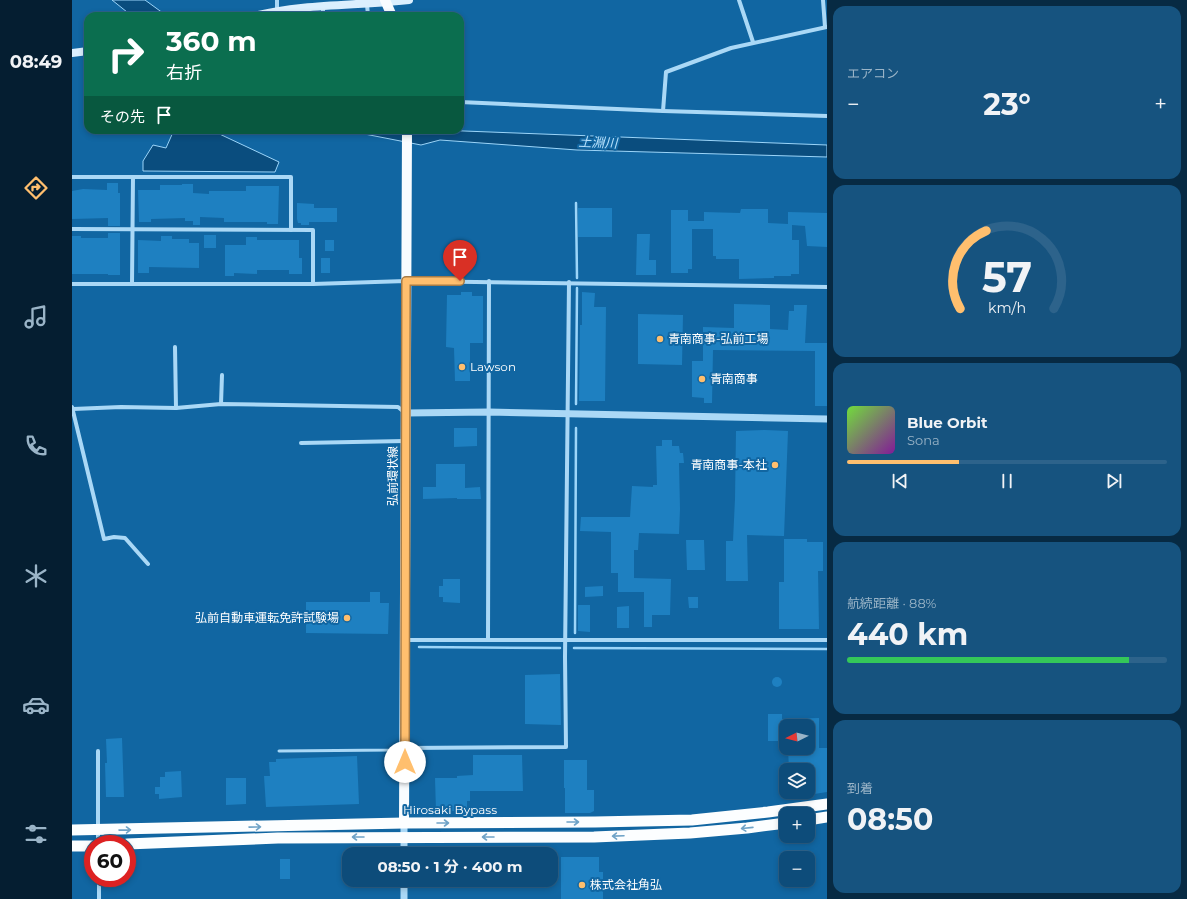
<!DOCTYPE html>
<html lang="ja">
<meta charset="utf-8">
<style>
body{margin:0;font-family:Montserrat,"Noto Sans JP",sans-serif;background:#16537f;color:#f1f3f6;height:100vh;display:flex;flex-direction:column;font-size:15px;white-space:nowrap}
*{box-sizing:border-box;margin:0}
p{font-size:13px;color:#9ab4c7}
.icon{flex:none;width:22px;height:22px;fill:none;stroke:currentColor;stroke-width:2;stroke-linecap:round;stroke-linejoin:round}
.map{position:relative;flex:1;overflow:hidden}
.drawer{display:flex;flex-direction:column;gap:6px;padding:6px;background:#072a43;width:360px}
.drawer>*{flex:none}
.guide{position:absolute;left:12px;top:12px;width:380px;height:122px;border-radius:12px;box-shadow:0 2px 6px #0003,0 0 0 1px #2d638b;background:#0b6e4f;color:#fff;overflow:hidden}
.needle{width:26px;rotate:264deg}
.tools{position:absolute;left:707px;top:719px;display:grid;gap:8px}
.tools a{display:grid;place-items:center;width:36px;height:36px;border-radius:8px;background:#0d4c7a;box-shadow:0 2px 6px #0003,0 0 0 1px #2d638b;font-size:20px}
.speed{position:absolute;left:12px;top:835px;display:flex;gap:8px;font-size:20px;font-weight:700;text-align:center}
.speed>*{display:grid;place-content:center;width:52px;height:52px;border-radius:50%;background:#0d4c7a;box-shadow:0 2px 6px #0003,0 0 0 1px #2d638b;line-height:1}
.speed .limit{border:6px solid #d22;background:#fff;color:#111}
.pin{position:absolute;display:grid;place-items:center;width:34px;height:34px;color:#fff;margin:-41px -17px;border-radius:50% 50% 50% 0;rotate:-45deg;box-shadow:0 0 4px #0007}
.pin .icon{rotate:45deg}
.me{position:absolute;width:44px;margin:-22px;rotate:0deg;stroke-linejoin:round;filter:drop-shadow(0 0 3px #0008)}
.turn{display:flex;align-items:center;gap:14px;height:84px;padding:0 16px;font-size:18px}
.turn .icon{width:52px;height:52px;stroke-width:2.5}
.turn b{display:block;font-size:28px;line-height:34px}
.then{display:flex;align-items:center;height:38px;padding:0 16px;background:#0003;gap:8px;font-size:15px}
.big{font-size:30px;font-weight:700;line-height:1.1}
.drawer .card{flex:1;display:flex;flex-direction:column;justify-content:center;gap:6px;min-width:0;padding:0 14px;border-radius:12px;background:#16537f}
.drawer .dial{align-items:center;gap:0}
.dial svg{height:104px;overflow:visible;fill:none;stroke:#2d638b;stroke-width:7;stroke-linecap:round;text-anchor:middle}
.dial text{fill:#f1f3f6;stroke:none}
.song{display:flex;align-items:center;gap:12px}
.cover{width:48px;height:48px;border-radius:6px;background:linear-gradient(135deg,hsl(100 70% 55%),hsl(290 70% 35%))}
.played{height:4px;border-radius:2px;background:linear-gradient(90deg,#ffbf6e 35%,#2d638b 35%)}
.keys{display:flex;justify-content:space-around;direction:ltr}
.heat{display:flex;justify-content:space-between;align-items:center;font-size:22px;direction:ltr}
.charge{height:6px;border-radius:3px;background:linear-gradient(90deg,#34c759 88%,#2d638b 0)}
.trip{position:absolute;left:270px;top:847px;width:216px;height:40px;border-radius:12px;background:#0d4c7a;box-shadow:0 2px 6px #0003,0 0 0 1px #2d638b;font-weight:700;line-height:40px;text-align:center}
main{display:flex;flex:1;min-height:0}
.tab-bar{display:flex;flex-direction:column;width:72px;justify-content:space-around;align-items:center;background:#051e31;color:#9ab4c7}
.tab-bar .icon{width:28px;height:28px}
.tab-bar .selected{color:#ffbf6e}
.tab-bar b{font-size:18px;color:#f1f3f6}
.map>svg:first-child{display:block}
</style>
<main>
<nav class="tab-bar">
<b>08:49</b>
<svg class="icon selected" aria-label="directions" viewBox="0 0 24 24"><path d="M12 3l9 9-9 9-9-9zM9 14v-3h6M13 9l2 2-2 2"/></svg>
<svg class="icon" aria-label="music" viewBox="0 0 24 24"><path d="M9 18V5l10-2v13"/><circle cx="6" cy="18" r="3"/><circle cx="16" cy="16" r="3"/></svg>
<svg class="icon" aria-label="phone" viewBox="0 0 24 24"><path d="M5 4h4l2 5-3 2q2 4 5 5l2-3 5 2v4C11 20 4 13 5 4z"/></svg>
<svg class="icon" aria-label="climate" viewBox="0 0 24 24"><path d="M12 3v18M4 7l16 10M4 17L20 7"/></svg>
<svg class="icon" aria-label="car" viewBox="0 0 24 24"><path d="M5 17H2v-5l4-1 3-4h7l3 4 3 1v5h-3M9 17h6M6 11h13"/><circle cx="7" cy="17" r="2"/><circle cx="17" cy="17" r="2"/></svg>
<svg class="icon" aria-label="filters" viewBox="0 0 24 24"><path d="M4 7h16M4 17h16"/><circle cx="9" cy="7" r="2"/><circle cx="15" cy="17" r="2"/></svg>
</nav>
<div class="map">
<svg width="755" height="899" viewBox="0 0 755 899">
<rect width="100%" height="100%" fill="#1166a2"/>
<!-- water -->
<g fill="#0a4d7e" stroke="#9cd5f9">
<polygon points="40,0 73,0 95,16 60,16"/>
<polygon points="102,130 139,130 207,162 203,172 71,171 71,161 81,145 94,148"/>
<polygon points="272,130 366,130 755,145 755,157 505,150 368,140 349,145"/>
</g>
<g fill="none" stroke-linecap="round" stroke-linejoin="round">
<!-- stream -->
<g stroke="#9cd5f9" stroke-width="2.5">
<polyline points="504,203 505,278"/>
<polyline points="504,404 505,288"/>
<polyline points="503,633 504,428"/>
<polyline points="347,647 488,648"/>
<polyline points="502,648 755,649"/>
</g>
</g>
<!-- building -->
<g fill="#1e80c1">
<polygon points="35,183 46,183 46,193 48,193 48,226 36,226 36,218 0,219 0,191 11,189 35,190"/>
<polygon points="110,184 121,184 121,193 137,194 137,191 174,191 174,186 207,186 206,224 195,224 195,222 152,222 152,218 128,217 128,225 121,225 121,221 113,221 113,218 79,219 79,222 67,222 66,190 88,190 88,185 110,185"/>
<polygon points="225,203 242,204 242,208 265,208 265,222 237,222 237,225 229,225 229,223 226,223 225,219"/>
<rect x="506" y="208" width="34" height="29"/>
<polygon points="669,209 696,209 696,223 716,224 716,212 755,213 755,247 735,246 733,226 720,225 720,240 727,240 727,274 719,274 719,276 702,276 702,278 667,279 667,259 644,259 644,256 641,256 641,229 620,229 620,269 616,269 616,273 599,273 599,210 616,210 616,221 632,221 632,212 668,213"/>
<polygon points="36,233 48,233 48,275 36,275 36,274 0,274 0,236 9,236 9,238 36,238"/>
<polygon points="565,234 578,234 577,260 584,260 584,275 564,275"/>
<rect x="132" y="235" width="12" height="13"/>
<polygon points="89,236 100,236 100,239 117,239 117,243 127,243 127,268 77,267 77,273 66,273 66,240 89,241"/>
<polygon points="174,237 185,237 185,240 227,240 227,258 230,258 230,274 217,274 217,270 185,270 185,274 162,273 162,276 153,276 153,245 174,245"/>
<rect x="253" y="240" width="9" height="11"/>
<rect x="249" y="258" width="9" height="15"/>
<polygon points="389,292 400,292 400,296 411,296 411,343 398,343 398,381 383,381 382,348 374,347 375,295 389,295"/>
<polygon points="510,292 523,293 522,307 534,307 533,401 507,401 508,325 510,325"/>
<polygon points="662,304 698,305 698,329 716,330 717,311 722,311 722,305 735,305 733,343 755,343 755,406 743,406 743,351 641,350 640,403 632,403 632,398 620,397 620,361 631,361 631,327 662,328"/>
<polygon points="566,314 611,315 610,365 566,364"/>
<polygon points="382,428 405,428 405,446 382,447"/>
<polygon points="693,430 716,431 712,536 675,535 676,581 654,581 654,541 661,541 663,499 664,431"/>
<polygon points="590,440 600,440 600,446 607,446 608,453 611,453 612,463 607,463 608,509 607,534 567,533 566,550 562,550 562,578 599,579 598,615 580,615 580,627 572,627 572,592 546,592 546,573 539,573 539,532 508,531 509,517 558,517 560,486 581,487 581,485 585,485 584,446 590,446"/>
<polygon points="364,464 393,464 393,488 408,487 409,499 385,499 385,498 351,499 351,487 364,487"/>
<polygon points="712,539 735,539 735,542 751,542 751,571 746,571 747,629 707,629 707,582 712,582"/>
<polygon points="614,540 632,540 633,570 615,570"/>
<polygon points="371,579 388,579 388,603 371,602 371,597 367,597 367,586 371,586"/>
<polygon points="531,586 531,596 513,597 513,587"/>
<polygon points="298,592 308,592 308,603 317,603 316,634 234,633 234,602 298,602"/>
<polygon points="616,597 626,597 626,608 617,608"/>
<polygon points="506,605 518,605 518,632 506,631"/>
<polygon points="557,606 557,628 545,628 545,607"/>
<polygon points="488,674 489,725 453,724 453,675"/>
<circle cx="705" cy="682" r="5"/>
<polygon points="696,714 710,714 710,719 747,718 747,748 755,748 755,792 736,795 736,770 717,770 716,748 736,748 736,726 710,726 710,741 696,741"/>
<polygon points="50,738 52,797 34,797 33,763 35,763 34,739"/>
<polygon points="401,755 450,755 451,791 398,791 398,801 395,801 395,811 364,811 363,778 385,778 385,776 401,775"/>
<polygon points="285,756 287,804 194,807 192,776 198,776 197,762 204,762 204,759"/>
<polygon points="492,760 515,760 515,790 522,790 522,811 518,813 493,813 493,788 492,788"/>
<polygon points="109,771 110,797 87,799 87,794 83,794 83,787 88,787 88,777 93,777 93,772"/>
<polygon points="154,778 174,778 174,804 154,805"/>
<polygon points="489,857 527,857 527,872 531,872 531,899 489,899"/>
<rect x="208" y="859" width="10" height="20"/>
<polygon points="269,865 277,865 277,875 269,876"/>
</g>
<g fill="none" stroke-linecap="round" stroke-linejoin="round">
<!-- service -->
<polyline stroke="#aad8f6" stroke-width="3" points="207,751 321,750 331,748"/>
<!-- minor -->
<g stroke="#aad8f6" stroke-width="4">
<polyline points="205,0 205,11"/>
<polyline points="667,0 681,42"/>
<polyline points="751,0 753,27"/>
<polyline points="295,4 296,16"/>
<polyline points="251,6 251,16"/>
<polyline points="388,102 591,111 755,116"/>
<polyline points="591,111 594,72 659,48 755,27"/>
<polyline points="0,177 219,177 219,230"/>
<polyline points="0,229 241,230 241,284"/>
<polyline points="0,284 241,284 334,281 755,287"/>
<polyline points="60,284 61,177"/>
<polyline points="103,347 104,408"/>
<polyline points="149,404 150,375"/>
<polyline points="0,407 32,539 42,537 53,538 76,564"/>
<polyline points="1,409 49,407 104,408 149,404 326,407 332,412"/>
<polyline points="229,443 333,441"/>
<polyline points="334,640 755,640"/>
<polyline points="416,640 417,281"/>
<polyline points="333,748 494,747 493,657 497,282"/>
<polyline points="26,751 26,844"/>
<polyline points="27,878 27,899"/>
</g>
<!-- tertiary -->
<g stroke="#aad8f6" stroke-width="7">
<polyline points="334,413 417,412 755,419"/>
<polyline points="332,854 332,823"/>
<polyline points="332,899 332,880"/>
</g>
<!-- secondary -->
<g stroke="#dbeffe" stroke-width="8">
<path d="M182 16C233 3 286 6 337 0"/>
<polyline points="0,53 16,51"/>
</g>
<!-- primary -->
<g stroke="#f8fcff" stroke-width="10">
<polyline points="313,0 320,16"/>
<polyline points="332,823 335,130"/>
</g>
<!-- trunk -->
<g stroke="#fcfeff" stroke-width="11">
<polyline points="736,820 755,817"/>
<polyline points="0,830 332,823 523,822 620,820 696,812 755,804"/>
<polyline points="55,844 206,838 522,837 618,833 675,828 714,823"/>
<polyline points="0,846 21,846"/>
</g>
</g>
<!-- one-way arrows -->
<defs><path id="oneway-shaft" d="M-6 0H5M1.5-3L5.5 0L1.5 3" fill="none" stroke-width="1.6" stroke-linecap="round" stroke-linejoin="round"/></defs>
<g stroke="#6fa3c7">
<use href="#oneway-shaft" transform="translate(501 822)"/>
<use href="#oneway-shaft" transform="translate(371 823)"/>
<use href="#oneway-shaft" transform="translate(183 827) rotate(-1)"/>
<use href="#oneway-shaft" transform="translate(675 828) rotate(174)"/>
<use href="#oneway-shaft" transform="translate(53 830) rotate(-1)"/>
<use href="#oneway-shaft" transform="translate(546 836) rotate(178)"/>
<use href="#oneway-shaft" transform="translate(286 837) rotate(180)"/>
<use href="#oneway-shaft" transform="translate(416 837) rotate(180)"/>
</g>
<g fill="none" stroke-linecap="round" stroke-linejoin="round">
<defs>
<polyline id="route" points="333,762 334,281 388,281"/>
</defs>
<!-- route casing -->
<use href="#route" stroke="#a67c48" stroke-width="10"/>
<!-- route -->
<use href="#route" stroke="#ffbf6e" stroke-width="7"/>
</g>
<!-- markers -->
<g fill="#ffbf6e" stroke="#1166a2" stroke-width="1.5">
<circle cx="588" cy="339" r="4"/>
<circle cx="390" cy="367" r="4"/>
<circle cx="630" cy="379" r="4"/>
<circle cx="703" cy="465" r="4"/>
<circle cx="275" cy="618" r="4"/>
<circle cx="510" cy="885" r="4"/>
</g>
<g text-anchor="middle" stroke-width="4" stroke-linejoin="round" paint-order="stroke">
<!-- poi labels -->
<g font-size="12" fill="#fff" stroke="#1166a2" text-anchor="start">
<text x="596" y="343">青南商事-弘前工場</text>
<text x="398" y="371">Lawson</text>
<text x="638" y="383">青南商事</text>
<text x="695" y="469" text-anchor="end">青南商事-本社</text>
<text x="267" y="622" text-anchor="end">弘前自動車運転免許試験場</text>
<text x="518" y="889">株式会社角弘</text>
</g>
<!-- street labels -->
<g font-size="12" fill="#fff" stroke="#1166a2">
<text transform="translate(321 476) rotate(-90)" y="4">弘前環状線</text>
<text x="378" y="814">Hirosaki Bypass</text>
</g>
<!-- water labels -->
<g font-size="13" font-style="italic" fill="#b7e1fc" stroke="#1166a2">
<text transform="translate(526 142) rotate(2)" y="5">土淵川</text>
</g>
</g>
</svg>
<div class="tools">
<a><svg class="needle" viewBox="-14 -14 28 28"><path d="M0-13l5 13h-10z" fill="#e53935"/><path d="M0 13l5-13h-10z" fill="#9ab4c7"/></svg></a>
<a><svg class="icon" aria-label="layers" viewBox="0 0 24 24"><path d="M12 4l9 5-9 5-9-5zM3 14l9 5 9-5"/></svg></a>
<a>+</a>
<a>−</a>
</div>
<div class="speed"><div class="limit">60</div></div>
<div class="pin" style="left:388px;top:281px;background:#d93025"><svg class="icon" aria-label="arrive" viewBox="0 0 24 24"><path d="M6 21V4h12l-3 4 3 4H6"/></svg></div>
<svg class="me" style="left:333px;top:762px" viewBox="-20 -20 40 40"><circle r="19" fill="#fff"/><path d="M0-13L10 11 0 6-10 11z" fill="#ffbf6e"/></svg>
<div class="trip">08:50 · 1 分 · 400 m</div>
<div class="guide">
<div class="turn"><svg class="icon" aria-label="right" viewBox="0 0 24 24"><path d="M7 20v-9h11M14 6l5 5-5 5"/></svg><div><b>360 m</b>右折</div></div>
<div class="then">その先<svg class="icon" aria-label="arrive" viewBox="0 0 24 24"><path d="M6 21V4h12l-3 4 3 4H6"/></svg></div>
</div>
</div>
<section class="drawer">
<div class="card"><p>エアコン</p>
<div class="heat"><a>−</a><b class="big">23°</b><a>+</a></div>
</div>
<div class="card dial"><svg viewBox="0 0 100 80">
<path d="M14 69A42 42 0 1 1 86 69"/>
<path d="M14 69A42 42 0 0 1 34 9" stroke="#ffbf6e"/>
<text x="50" y="56" font-size="32" font-weight="700">57</text>
<text x="50" y="72" font-size="11">km/h</text>
</svg></div>
<div class="card">
<div class="song"><i class="cover"></i><div><b>Blue Orbit</b><p>Sona</p></div></div>
<div class="played"></div>
<div class="keys"><svg class="icon" aria-label="previous" viewBox="0 0 24 24"><path d="M18 5L8 12l10 7zM5 5v14"/></svg><svg class="icon" aria-label="pause" viewBox="0 0 24 24"><path d="M8 5v14M16 5v14"/></svg><svg class="icon" aria-label="next" viewBox="0 0 24 24"><path d="M6 5l10 7-10 7zM19 5v14"/></svg></div>
</div>
<div class="card"><p>航続距離 · 88%</p><b class="big">440 km</b><div class="charge"></div></div>
<div class="card"><p>到着</p><b class="big">08:50</b></div>
</section>
</main>
